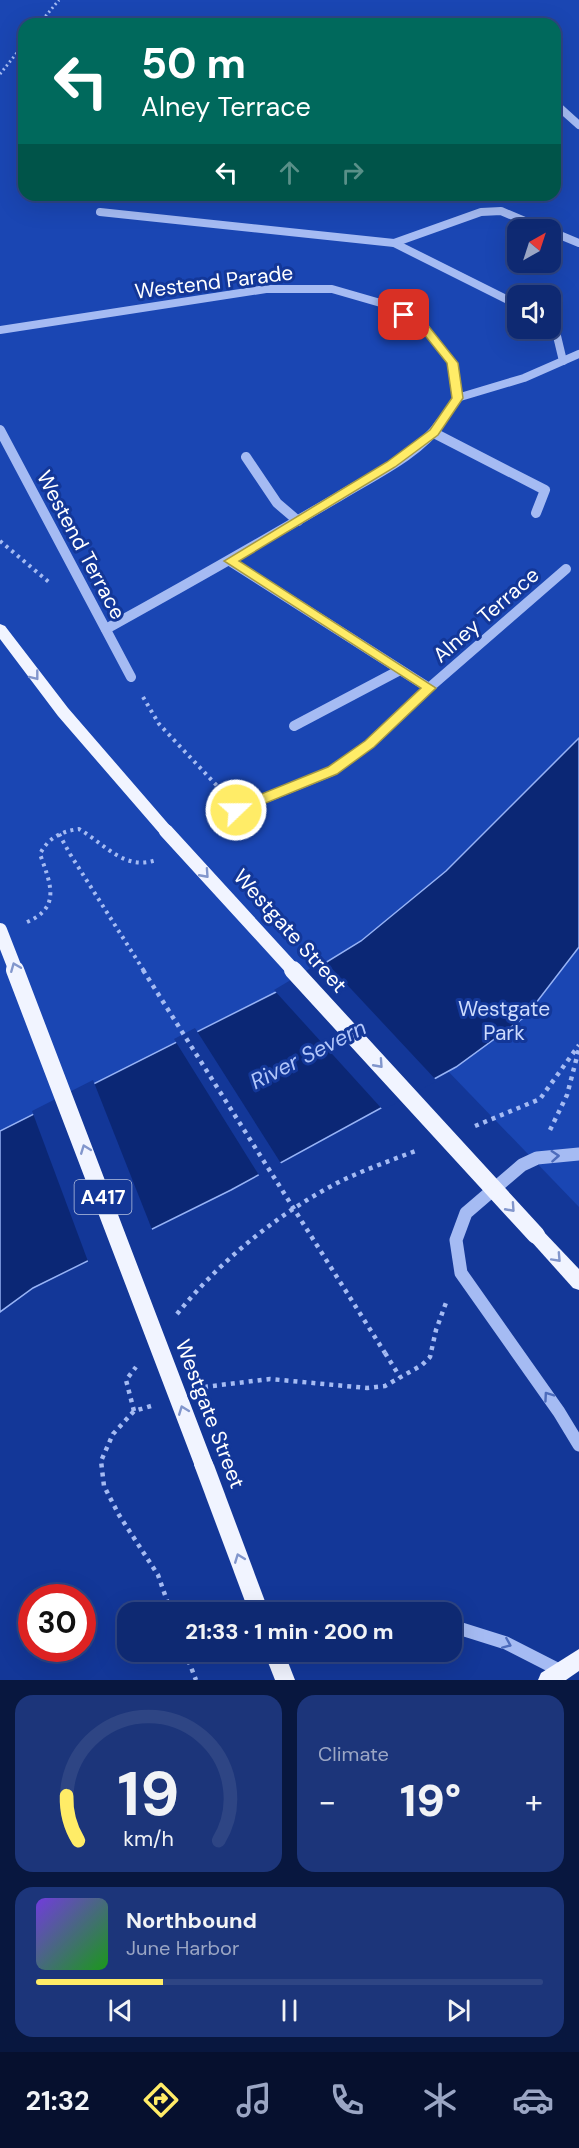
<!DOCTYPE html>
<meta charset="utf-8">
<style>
body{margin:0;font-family:"DM Sans",sans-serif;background:#1c357a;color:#f1f3f6;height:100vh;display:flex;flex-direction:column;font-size:22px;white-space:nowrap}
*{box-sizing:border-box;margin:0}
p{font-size:20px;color:#9ba6c4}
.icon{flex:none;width:33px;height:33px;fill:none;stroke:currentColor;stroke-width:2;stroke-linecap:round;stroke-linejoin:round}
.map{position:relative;height:1680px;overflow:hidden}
.details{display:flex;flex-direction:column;gap:15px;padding:15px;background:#08173f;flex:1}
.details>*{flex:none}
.guide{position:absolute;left:18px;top:18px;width:543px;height:183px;border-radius:18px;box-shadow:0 6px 24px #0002,0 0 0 2px #2e4584;background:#00695c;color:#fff;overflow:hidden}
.needle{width:39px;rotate:39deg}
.controls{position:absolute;left:507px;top:219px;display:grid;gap:12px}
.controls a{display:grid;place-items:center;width:54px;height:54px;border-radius:12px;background:#0e2972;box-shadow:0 6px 24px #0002,0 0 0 2px #2e4584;font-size:30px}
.speed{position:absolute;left:18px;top:1584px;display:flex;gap:12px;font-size:30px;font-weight:700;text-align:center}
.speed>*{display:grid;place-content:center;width:78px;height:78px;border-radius:50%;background:#0e2972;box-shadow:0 6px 24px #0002,0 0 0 2px #2e4584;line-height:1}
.speed .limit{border:9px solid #d22;background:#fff;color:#111}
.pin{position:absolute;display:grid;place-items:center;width:51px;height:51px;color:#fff;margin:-26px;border-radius:12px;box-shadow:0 3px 9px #0006}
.me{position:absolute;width:66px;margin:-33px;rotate:68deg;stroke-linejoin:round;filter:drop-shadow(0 0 4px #0008)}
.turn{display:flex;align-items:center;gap:21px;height:126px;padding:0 24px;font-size:27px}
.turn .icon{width:78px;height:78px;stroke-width:2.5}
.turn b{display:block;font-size:42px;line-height:51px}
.lanes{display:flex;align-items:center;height:57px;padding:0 24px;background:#0003;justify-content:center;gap:30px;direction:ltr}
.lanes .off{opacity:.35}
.big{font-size:45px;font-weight:800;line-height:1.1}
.details .card{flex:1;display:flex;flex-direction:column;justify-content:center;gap:9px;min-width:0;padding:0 21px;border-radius:18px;background:#1c357a}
.details .dial{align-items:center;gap:0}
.dial svg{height:156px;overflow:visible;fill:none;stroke:#2e4584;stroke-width:7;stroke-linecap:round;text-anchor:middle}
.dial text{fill:#f1f3f6;stroke:none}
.song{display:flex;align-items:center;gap:18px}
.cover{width:72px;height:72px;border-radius:9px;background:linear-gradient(135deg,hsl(260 70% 55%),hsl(120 70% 35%))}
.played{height:6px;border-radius:3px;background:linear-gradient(90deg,#ffec67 25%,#2e4584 25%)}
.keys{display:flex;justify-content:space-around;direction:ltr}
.heat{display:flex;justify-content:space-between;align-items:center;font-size:33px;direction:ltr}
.details .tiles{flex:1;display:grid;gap:15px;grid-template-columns:1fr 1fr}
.card:last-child{grid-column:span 2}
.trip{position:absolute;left:117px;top:1602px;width:345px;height:60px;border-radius:18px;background:#0e2972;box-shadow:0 6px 24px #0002,0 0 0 2px #2e4584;font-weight:800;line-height:60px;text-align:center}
.dock{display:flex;height:96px;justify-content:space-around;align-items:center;background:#06102e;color:#9ba6c4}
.dock .icon{width:42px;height:42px}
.dock .on{color:#ffec67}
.dock b{font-size:27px;color:#f1f3f6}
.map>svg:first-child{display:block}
</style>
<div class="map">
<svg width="579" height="1680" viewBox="0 0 579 1680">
<rect width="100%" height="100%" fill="#133798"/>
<!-- green -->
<g fill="#1a46b3" fill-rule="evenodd">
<path d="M0 0H579V738L446 871 361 941 286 987 0 1131ZM24 24H555V195H24ZM518 230H550V262H518ZM518 296H550V328H518Z"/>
<polygon points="579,833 579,1207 391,1012"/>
</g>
<!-- water -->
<polygon fill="#0b2775" stroke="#97b3f6" stroke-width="1.5" points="579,738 579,947 526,1016 456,1067 231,1190 33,1288 0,1312 0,1131 286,987 361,941 446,871"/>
<!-- pier -->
<g fill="#133798">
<polygon points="324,960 437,1081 383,1110 274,990"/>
<polygon points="195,1028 282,1165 260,1177 174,1039"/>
<polygon points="93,1080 153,1232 89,1264 32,1111"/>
</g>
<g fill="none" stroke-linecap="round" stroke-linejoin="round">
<!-- path-far2 -->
<g stroke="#a5bbf3" stroke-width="3" stroke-dasharray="2 3" stroke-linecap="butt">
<polyline points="39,24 59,0"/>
<polyline points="0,74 24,44"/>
</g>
<!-- path-far1 -->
<g stroke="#a5bbf3" stroke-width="4" stroke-dasharray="3 4.5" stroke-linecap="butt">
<polyline points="0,541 50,583"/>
<polyline points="143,697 159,724 220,789"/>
<polyline points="59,834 70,854"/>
<path d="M27 922C62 907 50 883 40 854 48 838 62 831 79 829 105 844 124 871 156 860"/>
</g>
<!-- path -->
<g stroke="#a5bbf3" stroke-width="4.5" stroke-dasharray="4 5" stroke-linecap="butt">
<polyline points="475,1126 540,1099 579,1045"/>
<polyline points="550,1130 567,1095 579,1049"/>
<path d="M177 1314C221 1260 278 1213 341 1181 366 1169 392 1160 418 1150"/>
<polyline points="385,1353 400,1377"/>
<polyline points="204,1387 270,1379 367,1388 385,1386 422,1365 430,1357 436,1330 447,1300"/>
<polyline points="151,1406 134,1411 113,1434 101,1461 104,1486 119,1515 158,1575 171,1612"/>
<polyline points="134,1411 126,1380 136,1367"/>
<polyline points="185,1652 196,1680"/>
</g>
<!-- minor-far2 -->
<g stroke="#a5bbf3" stroke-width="8">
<polyline points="555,99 560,108 579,125"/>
<polyline points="100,212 394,243 518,305"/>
<polyline points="550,231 579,243"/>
<polyline points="394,243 481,212 501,211 546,230"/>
<polyline points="550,328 557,336 563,361"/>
<polyline points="0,330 266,289 332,289 384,304 424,327 453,363 457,398 440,424"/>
<polyline points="457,398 524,378 579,354"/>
</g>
<!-- minor-far1 -->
<g stroke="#a5bbf3" stroke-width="10">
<polyline points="0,430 131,677"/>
<polyline points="434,433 545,490 536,513"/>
<polyline points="246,457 277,503 298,521"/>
<polyline points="230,561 429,688"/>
<path d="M106 629C184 586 261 542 338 497 370 477 420 454 441 422"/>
<polyline points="294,726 400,670"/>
<polyline points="236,810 332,771 369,744 429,688 566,569"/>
</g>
<!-- minor -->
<g stroke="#a5bbf3" stroke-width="13">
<polyline points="579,1154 537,1158 522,1165 466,1213 456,1240 461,1273 559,1412 579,1445"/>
<polyline points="452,1626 506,1643 559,1670"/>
</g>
<!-- major -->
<g fill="#f1f4ff" fill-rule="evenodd">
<polygon points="0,624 5,626 68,708 171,827 173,831 171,835 161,835 58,716 0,639"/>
<polygon points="536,1227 542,1230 579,1269 579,1290 573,1288 530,1240 527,1235 530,1230"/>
<polygon points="204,1456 211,1459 214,1465 269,1612 249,1612 194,1465 197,1459"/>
<polygon points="579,1649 579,1671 566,1680 538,1680 541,1673"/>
<polygon points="264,1652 284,1652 295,1680 275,1680"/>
</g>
<!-- path-bridge-far1 -->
<polyline stroke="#a5bbf3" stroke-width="4" stroke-dasharray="3 4.5" stroke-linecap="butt" points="70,854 144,971"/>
<!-- path-bridge -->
<polyline stroke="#a5bbf3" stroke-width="4.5" stroke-dasharray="4 5" stroke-linecap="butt" points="143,970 385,1353"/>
<!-- major-bridge-far1 -->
<g stroke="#f1f4ff" stroke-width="14">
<polyline points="166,831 294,971"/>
<polyline points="0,930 16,971"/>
</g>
<!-- major-bridge -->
<g stroke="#f1f4ff" stroke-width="18">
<polyline points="15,970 204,1465"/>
<polyline points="293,970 536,1235"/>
</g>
</g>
<!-- one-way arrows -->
<defs><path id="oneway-chevron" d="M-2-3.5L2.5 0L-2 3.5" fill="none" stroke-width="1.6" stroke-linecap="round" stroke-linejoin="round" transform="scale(1.5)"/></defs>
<g stroke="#8296cc">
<use href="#oneway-chevron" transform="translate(35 676) rotate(52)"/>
<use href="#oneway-chevron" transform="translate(205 874) rotate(48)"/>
<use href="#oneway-chevron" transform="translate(15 967) rotate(-112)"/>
<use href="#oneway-chevron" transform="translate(379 1064) rotate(48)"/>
<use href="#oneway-chevron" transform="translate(85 1149) rotate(-111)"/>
<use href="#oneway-chevron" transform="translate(511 1208) rotate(48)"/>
<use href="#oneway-chevron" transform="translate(557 1258) rotate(47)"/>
<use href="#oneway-chevron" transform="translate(183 1410) rotate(-111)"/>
<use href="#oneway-chevron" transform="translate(239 1558) rotate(-111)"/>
</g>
<g stroke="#4d6cbc">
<use href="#oneway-chevron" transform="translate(555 1156) rotate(-4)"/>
<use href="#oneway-chevron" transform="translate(548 1396) rotate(-125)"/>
<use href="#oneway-chevron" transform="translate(507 1644) rotate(23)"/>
</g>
<!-- route -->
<polygon fill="#ffec67" stroke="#a69943" stroke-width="1.5" points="404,312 427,324 458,363 463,398 438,435 395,467 239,561 436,688 374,747 337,774 241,813 232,813 230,810 232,806 328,767 365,741 421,688 224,561 387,462 430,430 452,398 447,363 420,329 400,318 400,313"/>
<g text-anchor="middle" stroke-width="6" stroke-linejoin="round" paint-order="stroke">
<!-- shield labels -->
<rect fill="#133798" stroke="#b8c3e0" stroke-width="1.5" x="74.5" y="1180" width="57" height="34" rx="4.5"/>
<g font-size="20" font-weight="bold" fill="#fff">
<text x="103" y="1204">A417</text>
</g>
<!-- street labels -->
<g font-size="21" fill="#fff" stroke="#133798">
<text transform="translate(214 282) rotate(-7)" y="7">Westend Parade</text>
<text transform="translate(81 545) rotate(62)" y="7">Westend Terrace</text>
<text transform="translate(486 615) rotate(-41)" y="7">Alney Terrace</text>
<text transform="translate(290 931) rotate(48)" y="7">Westgate Street</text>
<text transform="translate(210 1414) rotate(69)" y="7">Westgate Street</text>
</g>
<!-- park labels -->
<g font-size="21" fill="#cddbfd" stroke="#133798">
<text x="504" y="1016">Westgate<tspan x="504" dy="24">Park</tspan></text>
</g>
<!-- water labels -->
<g font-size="22" font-style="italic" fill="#b1c6fa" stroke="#133798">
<text transform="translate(308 1054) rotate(-27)" y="8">River Severn</text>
</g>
</g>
</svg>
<div class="controls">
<a><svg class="needle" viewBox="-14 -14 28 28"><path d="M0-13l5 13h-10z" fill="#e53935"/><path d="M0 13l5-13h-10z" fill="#9ba6c4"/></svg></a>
<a><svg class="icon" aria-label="sound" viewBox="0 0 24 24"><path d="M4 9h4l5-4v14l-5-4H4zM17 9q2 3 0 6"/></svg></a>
</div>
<div class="speed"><div class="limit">30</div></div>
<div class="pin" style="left:404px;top:315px;background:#d93025"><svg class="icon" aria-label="arrive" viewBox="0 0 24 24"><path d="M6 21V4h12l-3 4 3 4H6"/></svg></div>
<svg class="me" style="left:236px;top:810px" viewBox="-20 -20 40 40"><circle r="17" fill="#ffec67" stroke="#fff" stroke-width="3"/><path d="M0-11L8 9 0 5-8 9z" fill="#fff"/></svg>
<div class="trip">21:33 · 1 min · 200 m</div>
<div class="guide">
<div class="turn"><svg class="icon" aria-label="left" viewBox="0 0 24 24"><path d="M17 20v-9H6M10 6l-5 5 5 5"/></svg><div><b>50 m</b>Alney Terrace</div></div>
<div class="lanes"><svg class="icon" aria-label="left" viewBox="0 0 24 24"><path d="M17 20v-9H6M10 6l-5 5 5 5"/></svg><svg class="icon off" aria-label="ahead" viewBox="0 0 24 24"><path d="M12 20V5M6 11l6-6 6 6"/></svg><svg class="icon off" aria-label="right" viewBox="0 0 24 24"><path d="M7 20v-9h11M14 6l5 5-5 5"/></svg></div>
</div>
</div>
<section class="details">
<div class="tiles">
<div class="card dial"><svg viewBox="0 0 100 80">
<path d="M14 69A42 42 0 1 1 86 69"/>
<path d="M14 69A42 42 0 0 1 8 46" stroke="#ffec67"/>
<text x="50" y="56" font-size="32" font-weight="700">19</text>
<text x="50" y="72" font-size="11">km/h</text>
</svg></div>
<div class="card"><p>Climate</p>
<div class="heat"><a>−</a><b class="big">19°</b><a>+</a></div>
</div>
<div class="card">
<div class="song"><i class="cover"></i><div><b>Northbound</b><p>June Harbor</p></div></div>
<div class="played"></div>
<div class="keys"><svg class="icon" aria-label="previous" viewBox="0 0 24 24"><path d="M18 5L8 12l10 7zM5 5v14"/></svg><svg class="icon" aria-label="pause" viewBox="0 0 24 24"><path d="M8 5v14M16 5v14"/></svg><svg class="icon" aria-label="next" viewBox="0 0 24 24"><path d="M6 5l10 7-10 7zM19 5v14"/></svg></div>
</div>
</div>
</section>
<nav class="dock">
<b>21:32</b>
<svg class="icon on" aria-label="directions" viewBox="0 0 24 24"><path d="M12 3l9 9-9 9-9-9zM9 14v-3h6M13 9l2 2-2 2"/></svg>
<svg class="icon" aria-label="music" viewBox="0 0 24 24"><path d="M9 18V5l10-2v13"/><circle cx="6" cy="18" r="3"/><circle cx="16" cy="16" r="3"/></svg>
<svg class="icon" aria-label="phone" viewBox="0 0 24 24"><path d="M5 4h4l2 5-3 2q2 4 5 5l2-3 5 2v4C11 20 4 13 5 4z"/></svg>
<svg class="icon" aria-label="climate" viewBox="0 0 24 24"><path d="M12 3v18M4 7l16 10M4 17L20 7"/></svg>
<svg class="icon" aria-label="car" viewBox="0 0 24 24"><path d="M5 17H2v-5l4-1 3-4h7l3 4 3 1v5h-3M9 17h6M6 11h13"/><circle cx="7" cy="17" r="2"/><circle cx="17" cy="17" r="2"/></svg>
</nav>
